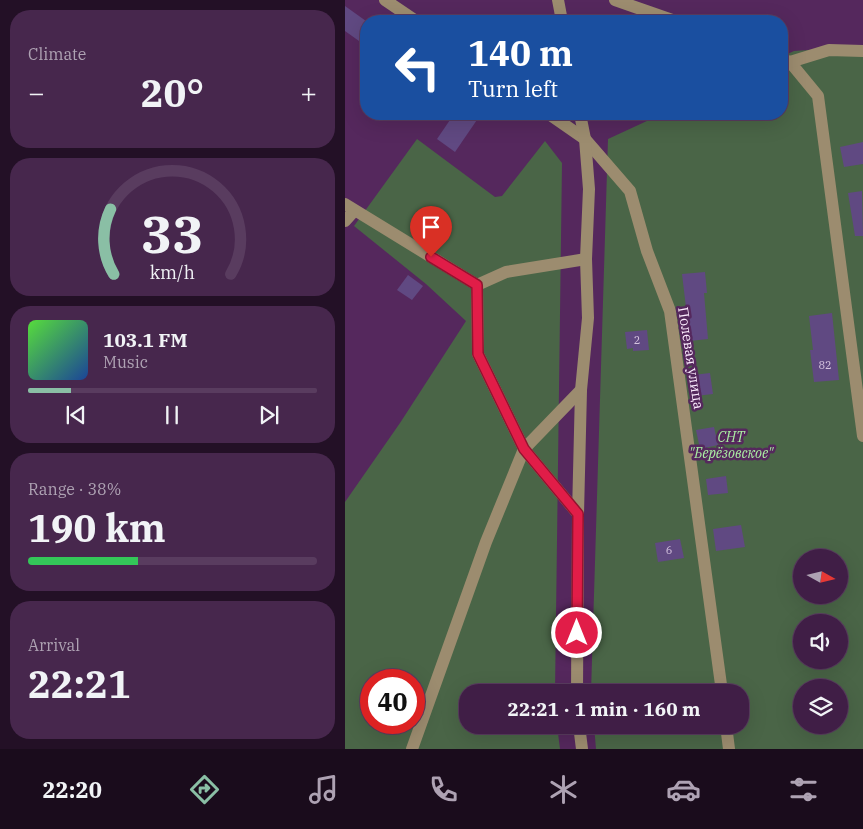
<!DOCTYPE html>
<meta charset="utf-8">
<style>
body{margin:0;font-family:"IBM Plex Serif",serif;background:#47274d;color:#f1f3f6;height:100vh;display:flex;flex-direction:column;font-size:19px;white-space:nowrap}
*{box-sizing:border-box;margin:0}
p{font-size:16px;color:#aea2b3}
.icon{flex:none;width:28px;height:28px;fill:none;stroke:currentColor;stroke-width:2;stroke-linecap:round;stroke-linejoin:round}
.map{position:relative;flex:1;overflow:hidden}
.sheet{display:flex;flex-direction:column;gap:10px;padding:10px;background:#231026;width:345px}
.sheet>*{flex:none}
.guide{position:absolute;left:15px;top:15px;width:428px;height:105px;border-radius:20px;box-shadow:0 5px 20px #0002,0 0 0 1px #593c5f;background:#1a4fa0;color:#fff;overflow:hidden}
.needle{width:32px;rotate:98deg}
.tools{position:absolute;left:448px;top:549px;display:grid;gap:10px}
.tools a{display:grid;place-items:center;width:55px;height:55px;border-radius:50%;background:#401e46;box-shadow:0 5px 20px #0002,0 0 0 1px #593c5f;font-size:25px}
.speed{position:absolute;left:15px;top:669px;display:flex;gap:10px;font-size:25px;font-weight:700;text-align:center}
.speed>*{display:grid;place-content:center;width:65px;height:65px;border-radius:50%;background:#401e46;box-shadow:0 5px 20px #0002,0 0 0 1px #593c5f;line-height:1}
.speed .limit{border:8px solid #d22;background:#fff;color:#111}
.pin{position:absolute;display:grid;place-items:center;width:42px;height:42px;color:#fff;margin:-51px -21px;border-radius:50% 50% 50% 0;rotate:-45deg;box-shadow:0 0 5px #0007}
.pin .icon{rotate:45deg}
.me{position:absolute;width:55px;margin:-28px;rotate:0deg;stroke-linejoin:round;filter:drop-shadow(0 0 4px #0008)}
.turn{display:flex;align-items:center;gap:18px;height:105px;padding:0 25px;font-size:22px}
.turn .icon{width:65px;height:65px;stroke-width:2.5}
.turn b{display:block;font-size:35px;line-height:42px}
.big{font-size:38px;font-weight:700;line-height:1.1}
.sheet .tile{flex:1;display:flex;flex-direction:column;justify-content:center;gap:8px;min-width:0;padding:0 18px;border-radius:20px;background:#47274d}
.sheet .dial{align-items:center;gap:0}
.dial svg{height:130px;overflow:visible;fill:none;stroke:#593c5f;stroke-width:7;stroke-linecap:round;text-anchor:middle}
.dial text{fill:#f1f3f6;stroke:none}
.song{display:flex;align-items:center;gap:15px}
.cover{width:60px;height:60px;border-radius:8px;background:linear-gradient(135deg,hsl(110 70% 55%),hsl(220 70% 35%))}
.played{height:5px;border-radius:2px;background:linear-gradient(90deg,#8abfa5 15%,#593c5f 15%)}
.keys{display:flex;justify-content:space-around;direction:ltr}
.heat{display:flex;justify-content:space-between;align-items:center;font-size:28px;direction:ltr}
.charge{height:8px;border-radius:4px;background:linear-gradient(90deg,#34c759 38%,#593c5f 0)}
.trip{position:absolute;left:114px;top:684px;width:290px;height:50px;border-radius:20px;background:#401e46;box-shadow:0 5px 20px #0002,0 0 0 1px #593c5f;font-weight:700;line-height:50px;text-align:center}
.dock{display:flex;height:80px;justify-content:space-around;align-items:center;background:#1a0c1c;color:#aea2b3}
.dock .icon{width:35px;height:35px}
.dock .on{color:#8abfa5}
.dock b{font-size:22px;color:#f1f3f6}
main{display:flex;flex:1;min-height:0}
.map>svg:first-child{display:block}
</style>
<main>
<section class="sheet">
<div class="tile"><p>Climate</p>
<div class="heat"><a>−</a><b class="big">20°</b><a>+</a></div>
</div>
<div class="tile dial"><svg viewBox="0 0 100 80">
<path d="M14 69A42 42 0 1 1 86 69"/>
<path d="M14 69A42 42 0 0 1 12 29" stroke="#8abfa5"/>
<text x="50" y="56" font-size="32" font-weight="700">33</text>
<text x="50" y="72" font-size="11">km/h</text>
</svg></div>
<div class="tile">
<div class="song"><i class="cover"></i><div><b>103.1 FM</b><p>Music</p></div></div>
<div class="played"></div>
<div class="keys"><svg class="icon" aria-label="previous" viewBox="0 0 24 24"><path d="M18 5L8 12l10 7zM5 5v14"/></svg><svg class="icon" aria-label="pause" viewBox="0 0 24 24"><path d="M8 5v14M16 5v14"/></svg><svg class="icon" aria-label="next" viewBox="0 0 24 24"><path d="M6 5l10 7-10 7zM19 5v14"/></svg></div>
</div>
<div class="tile"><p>Range · 38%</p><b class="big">190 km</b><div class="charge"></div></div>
<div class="tile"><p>Arrival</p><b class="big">22:21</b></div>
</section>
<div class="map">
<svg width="518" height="749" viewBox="0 0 518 749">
<rect width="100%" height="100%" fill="#55285d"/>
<!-- green -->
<g fill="#4a6547" fill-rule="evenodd">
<path d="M518 46V749H251L249 725H395V692H246L263 139 317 114H436V57L449 51ZM456 558H494V595H456ZM456 622H494V660H456ZM456 688H494V725H456Z"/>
<path d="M72 139 150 197 157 196 200 141 217 163 210 692H122V725H212L215 749H0V502L55 423 121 321 81 284 9 226ZM26 680H69V722H26Z"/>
</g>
<!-- building -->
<g fill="#604982">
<polygon points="0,6 21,21 21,46 0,31"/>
<polygon points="109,114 136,114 110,152 92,139"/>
<polygon points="518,142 518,164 499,167 495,147"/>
<polygon points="517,191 518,236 510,236 503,193"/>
<polygon points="360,272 362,293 359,293 363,339 345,341 337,274"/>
<polygon points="63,275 78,286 67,300 52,290"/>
<polygon points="487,313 494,380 469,382 465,350 468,350 464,316"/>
<polygon points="302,330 304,350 288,351 288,348 282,349 280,332"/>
<polygon points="365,373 368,394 351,396 348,375"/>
<polygon points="369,427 373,445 355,449 351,430"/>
<polygon points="381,476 383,493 363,495 361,479"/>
<polygon points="396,525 400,547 371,551 368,529"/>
<polygon points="335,539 339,558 313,562 310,543"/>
</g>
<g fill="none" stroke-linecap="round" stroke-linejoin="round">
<!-- minor -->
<g stroke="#9c8c6f" stroke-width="12">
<polyline points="40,0 71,21"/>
<polyline points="213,0 217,21"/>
<polyline points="270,0 330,21"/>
<polyline points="436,59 445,62 473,96 518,436"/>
<polyline points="445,62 484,50 518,51"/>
<polyline points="204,114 240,139 285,191 302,251 325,311 377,692"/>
<polyline points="0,204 132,285 133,354 179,449 233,514"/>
<polyline points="0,221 9,211"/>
<polyline points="132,285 161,272 241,259"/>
<polyline points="232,692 233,514 236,390 243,318 241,259 244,189 240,139 235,114"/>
<polyline points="234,725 237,749"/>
<polyline points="381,725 384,749"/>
<polyline points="67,749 141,542 179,449 236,390"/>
</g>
</g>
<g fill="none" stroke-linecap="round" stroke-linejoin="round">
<defs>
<polyline id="route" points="86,257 132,285 133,354 179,449 233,514 232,633"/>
</defs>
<!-- route casing -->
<use href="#route" stroke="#92132f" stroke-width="12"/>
<!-- route -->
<use href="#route" stroke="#e11d48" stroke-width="9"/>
</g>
<g text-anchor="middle" stroke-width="5" stroke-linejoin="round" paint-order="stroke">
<!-- number labels -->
<g font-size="11" fill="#d5c3df">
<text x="292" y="344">2</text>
<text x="480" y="369">82</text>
<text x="324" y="554">6</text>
</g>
<!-- street labels -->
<g font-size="14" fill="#fcecfe" stroke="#55285d">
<text transform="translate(346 358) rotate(81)" y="5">Полевая улица</text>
</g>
<!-- park labels -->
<g font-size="14" font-style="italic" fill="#aaeea2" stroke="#55285d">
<text x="386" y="442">СНТ<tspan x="386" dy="16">"Берёзовское"</tspan></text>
</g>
</g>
</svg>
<div class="tools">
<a><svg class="needle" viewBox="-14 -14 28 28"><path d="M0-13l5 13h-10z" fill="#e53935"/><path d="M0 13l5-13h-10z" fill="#aea2b3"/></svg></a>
<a><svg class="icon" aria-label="sound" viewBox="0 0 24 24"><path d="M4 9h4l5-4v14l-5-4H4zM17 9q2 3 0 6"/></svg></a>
<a><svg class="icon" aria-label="layers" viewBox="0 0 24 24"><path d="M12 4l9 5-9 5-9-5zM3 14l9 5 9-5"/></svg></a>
</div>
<div class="speed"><div class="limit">40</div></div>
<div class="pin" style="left:86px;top:257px;background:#d93025"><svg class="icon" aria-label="arrive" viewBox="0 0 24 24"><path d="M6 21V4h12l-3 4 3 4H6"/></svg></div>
<svg class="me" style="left:232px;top:633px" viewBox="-20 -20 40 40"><circle r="17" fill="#e11d48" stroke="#fff" stroke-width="3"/><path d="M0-11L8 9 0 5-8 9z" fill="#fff"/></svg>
<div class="trip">22:21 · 1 min · 160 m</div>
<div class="guide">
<div class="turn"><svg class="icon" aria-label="left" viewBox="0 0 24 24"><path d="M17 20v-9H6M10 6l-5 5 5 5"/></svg><div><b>140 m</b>Turn left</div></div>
</div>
</div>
</main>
<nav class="dock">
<b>22:20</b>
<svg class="icon on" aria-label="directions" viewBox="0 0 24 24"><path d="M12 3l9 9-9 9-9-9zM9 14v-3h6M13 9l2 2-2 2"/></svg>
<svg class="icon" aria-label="music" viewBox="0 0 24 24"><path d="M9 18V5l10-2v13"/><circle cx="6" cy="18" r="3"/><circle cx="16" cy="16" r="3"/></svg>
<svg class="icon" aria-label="phone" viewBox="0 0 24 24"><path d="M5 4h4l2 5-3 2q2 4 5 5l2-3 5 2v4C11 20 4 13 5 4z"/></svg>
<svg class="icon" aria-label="climate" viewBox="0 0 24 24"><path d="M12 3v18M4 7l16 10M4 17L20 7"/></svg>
<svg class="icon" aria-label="car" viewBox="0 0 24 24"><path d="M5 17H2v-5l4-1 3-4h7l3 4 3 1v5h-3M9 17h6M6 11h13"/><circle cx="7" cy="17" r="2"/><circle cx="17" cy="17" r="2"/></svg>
<svg class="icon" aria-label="filters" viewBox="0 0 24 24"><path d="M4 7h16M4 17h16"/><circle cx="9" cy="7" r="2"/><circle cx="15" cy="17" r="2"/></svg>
</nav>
